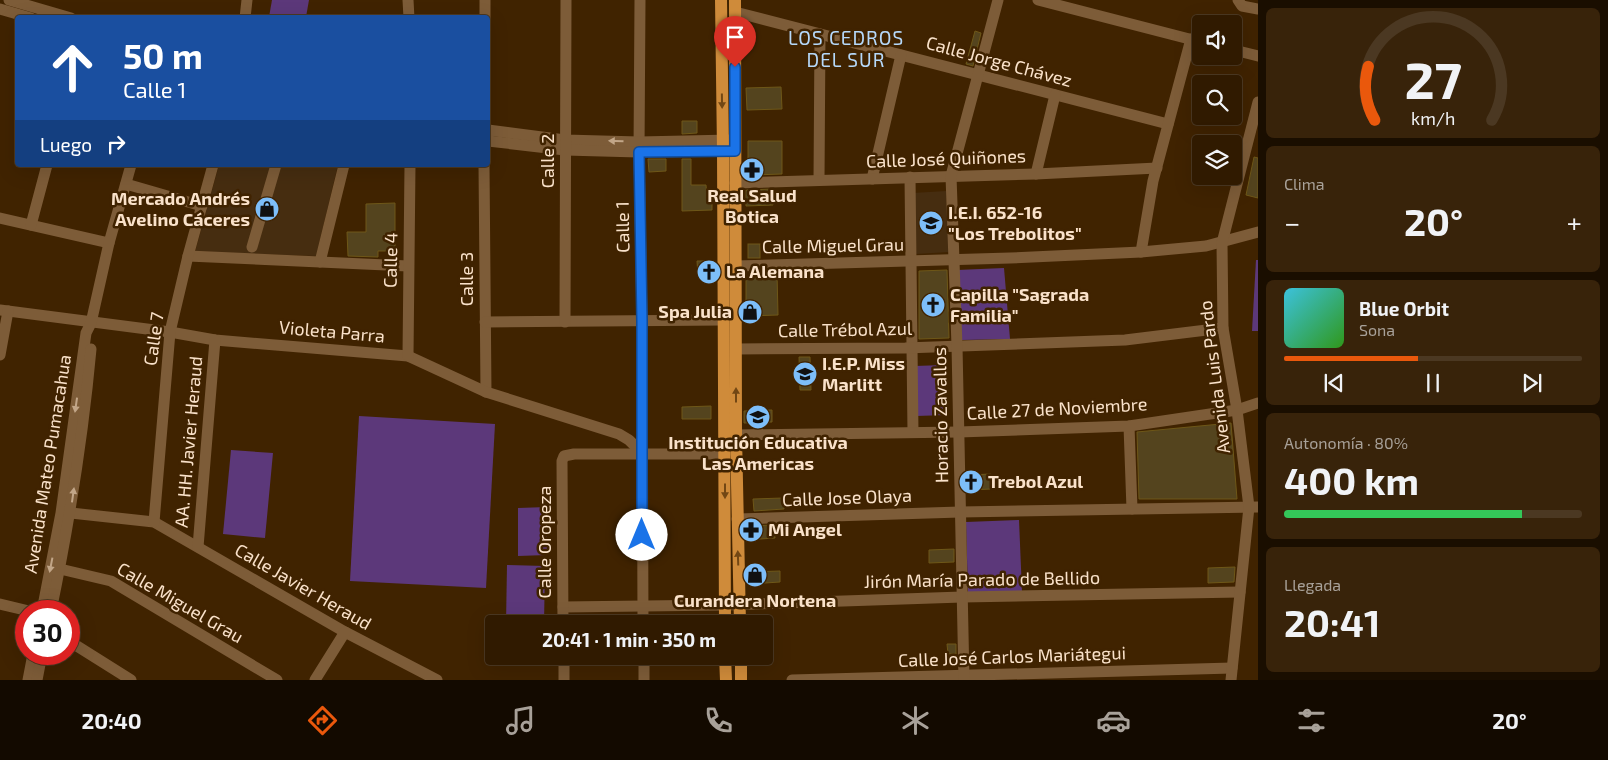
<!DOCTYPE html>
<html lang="es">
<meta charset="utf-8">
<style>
body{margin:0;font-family:"Exo 2",sans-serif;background:#38230a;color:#f1f3f6;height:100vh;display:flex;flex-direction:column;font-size:19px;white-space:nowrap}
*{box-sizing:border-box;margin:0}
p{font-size:16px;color:#a8a199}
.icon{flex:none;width:28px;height:28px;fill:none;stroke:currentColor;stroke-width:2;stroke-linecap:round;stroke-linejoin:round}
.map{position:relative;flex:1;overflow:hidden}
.panel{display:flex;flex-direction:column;gap:8px;padding:8px;background:#1a0e00;width:350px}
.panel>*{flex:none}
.top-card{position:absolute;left:15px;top:15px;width:475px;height:152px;border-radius:5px;box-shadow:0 5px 20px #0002,0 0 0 1px #4b3822;background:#1a4fa0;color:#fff;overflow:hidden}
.tools{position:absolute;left:1192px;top:15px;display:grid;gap:10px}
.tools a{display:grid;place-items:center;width:50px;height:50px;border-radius:5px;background:#301a00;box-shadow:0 5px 20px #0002,0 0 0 1px #4b3822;font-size:25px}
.speed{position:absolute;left:15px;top:600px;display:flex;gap:10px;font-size:25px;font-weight:700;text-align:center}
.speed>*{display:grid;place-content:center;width:65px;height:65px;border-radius:50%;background:#301a00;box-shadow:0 5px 20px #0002,0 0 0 1px #4b3822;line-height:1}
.speed .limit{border:8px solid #d22;background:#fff;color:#111}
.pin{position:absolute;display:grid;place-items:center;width:42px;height:42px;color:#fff;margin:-51px -21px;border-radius:50% 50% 50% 0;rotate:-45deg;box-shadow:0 0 5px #0007}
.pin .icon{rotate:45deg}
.me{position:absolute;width:55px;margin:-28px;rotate:0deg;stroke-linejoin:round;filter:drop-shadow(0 0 4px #0008)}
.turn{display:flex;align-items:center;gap:18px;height:105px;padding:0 25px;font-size:22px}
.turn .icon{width:65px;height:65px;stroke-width:2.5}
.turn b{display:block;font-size:35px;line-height:42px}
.then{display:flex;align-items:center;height:48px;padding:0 25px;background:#0003;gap:10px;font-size:19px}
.big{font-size:38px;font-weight:700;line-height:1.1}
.panel .widget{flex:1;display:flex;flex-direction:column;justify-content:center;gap:8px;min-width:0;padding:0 18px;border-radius:8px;background:#38230a}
.panel .dial{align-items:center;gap:0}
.dial svg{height:130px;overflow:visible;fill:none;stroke:#4b3822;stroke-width:7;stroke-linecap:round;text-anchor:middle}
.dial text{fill:#f1f3f6;stroke:none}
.song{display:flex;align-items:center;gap:15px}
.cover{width:60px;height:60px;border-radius:8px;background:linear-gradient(135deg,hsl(190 70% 55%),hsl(110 70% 35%))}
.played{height:5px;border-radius:2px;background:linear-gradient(90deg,#ea580c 45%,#4b3822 45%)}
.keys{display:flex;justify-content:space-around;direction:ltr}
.heat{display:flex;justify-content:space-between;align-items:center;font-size:28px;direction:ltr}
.charge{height:8px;border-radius:4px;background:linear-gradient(90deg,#34c759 80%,#4b3822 0)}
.trip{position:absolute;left:485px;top:615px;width:288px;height:50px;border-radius:5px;background:#301a00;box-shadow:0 5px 20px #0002,0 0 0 1px #4b3822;font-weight:700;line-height:50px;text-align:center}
.tab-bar{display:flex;height:80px;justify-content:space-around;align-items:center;background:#130a00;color:#a8a199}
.tab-bar .icon{width:35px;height:35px}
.tab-bar .current{color:#ea580c}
.tab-bar b{font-size:22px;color:#f1f3f6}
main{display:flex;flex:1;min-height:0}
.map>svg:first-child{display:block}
</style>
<main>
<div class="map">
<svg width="1258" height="680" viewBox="0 0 1258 680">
<rect width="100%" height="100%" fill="#402300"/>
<!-- built -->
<g fill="#462d10">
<polygon points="219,165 338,165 316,256 195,252"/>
<polygon points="946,191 949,252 916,254 913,193"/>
</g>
<!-- green -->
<g fill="#5c387a">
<polygon points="272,0 309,0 306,17 269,17"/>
<polygon points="1256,260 1258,260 1258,331 1252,331"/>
<polygon points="1004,268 1010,339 961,340 957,270"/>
<polygon points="945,365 947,415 916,416 914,366"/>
<polygon points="359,416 495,424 486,588 350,581"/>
<polygon points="231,450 273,453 265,538 223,534"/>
<polygon points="547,507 547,555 518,556 518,508"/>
<polygon points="1019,520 1022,592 968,593 966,522"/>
<polygon points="507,565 545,566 544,624 506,624"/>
</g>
<!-- building -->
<g fill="#54441e" stroke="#6e5718">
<polygon points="975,31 981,33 973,66 966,64"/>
<polygon points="781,87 782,109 747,110 746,88"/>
<polygon points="682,121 697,121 697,133 682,134"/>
<polygon points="748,141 782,141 782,174 753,175 748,172"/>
<polygon points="1254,157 1258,158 1258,198 1246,195"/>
<polygon points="648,159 666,159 666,171 649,172"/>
<polygon points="682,159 691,159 691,185 706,185 707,197 712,196 712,210 682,211"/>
<polygon points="772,189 773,205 746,206 745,191 747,190"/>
<polygon points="395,203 395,251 378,251 378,257 348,256 347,232 366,232 366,204"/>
<rect x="748" y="244" width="12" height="14"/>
<polygon points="697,261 710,261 711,275 698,275"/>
<polygon points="947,270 949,338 919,339 919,271"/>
<polygon points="750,273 777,273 778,315 746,316 746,279"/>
<polygon points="799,357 810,357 811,390 800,390"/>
<polygon points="711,406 711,419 682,419 682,407"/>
<polygon points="772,410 772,422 744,423 744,411"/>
<polygon points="1231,423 1237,499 1139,499 1137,432"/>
<polygon points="991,474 991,489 969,490 968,475"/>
<polygon points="783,498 784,509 754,511 753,499"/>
<polygon points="774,525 775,538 746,540 746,526"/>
<polygon points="954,549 954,562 929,563 929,550"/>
<polygon points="1235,567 1234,582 1208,583 1208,568"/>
<polygon points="780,571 780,582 750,584 750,572"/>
<polygon points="947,644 956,644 956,654 948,654"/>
</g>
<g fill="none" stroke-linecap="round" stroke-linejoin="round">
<!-- minor -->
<g stroke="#7d5c38" stroke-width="11">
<polyline points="9,0 71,18"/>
<polyline points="408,0 409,18"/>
<polyline points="640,0 639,152 642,321 643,624"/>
<polyline points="1038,0 1201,42"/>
<polyline points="1238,0 1242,6 1258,9"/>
<polyline points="0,9 31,18"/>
<polyline points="735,12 1168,124"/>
<polyline points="245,18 247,0"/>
<polyline points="485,18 485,0"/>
<polyline points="1234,50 1258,56"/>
<polyline points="488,130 565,140 639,142 731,140"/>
<polyline points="488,141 565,150 639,152 730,151"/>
<polyline points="484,165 486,392"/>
<polyline points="1036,174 1055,95"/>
<polyline points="910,177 913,432"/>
<polyline points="872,179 901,55"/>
<polyline points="819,180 820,34"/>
<polyline points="735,183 1036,174 1157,168"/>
<polyline points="126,184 202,206"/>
<polyline points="0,218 109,243"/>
<polyline points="31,225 47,165"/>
<polyline points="252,247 276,165"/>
<polyline points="1141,252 1153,181 1191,39"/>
<polyline points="188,256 408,266"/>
<polyline points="320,262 344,165"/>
<polyline points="736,266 1010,258 1141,252 1206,246 1258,232"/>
<polyline points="0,310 170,332 215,340 408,356 486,392 619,434 629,440 642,453"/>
<polyline points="485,322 723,320"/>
<polyline points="565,322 566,0"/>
<polyline points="736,349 905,348 1125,340 1223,328"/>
<polyline points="0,355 8,311"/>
<polyline points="408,356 410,165"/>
<polyline points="1129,426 1132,509"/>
<polyline points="736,435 959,432 1129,426 1237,410 1258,403"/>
<polyline points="71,513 154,522 345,632 437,680"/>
<polyline points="737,519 960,512 1258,507"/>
<polyline points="154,522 170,332 188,256 213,165"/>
<polyline points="198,547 215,340"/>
<polyline points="60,569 111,581 277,680"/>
<polyline points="0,604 29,611"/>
<polyline points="563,607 725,605 962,597 1240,592"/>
<polyline points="42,611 61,513 86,333 91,323 109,243 131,165"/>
<path d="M51 611C69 524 83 437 91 349"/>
<polyline points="563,624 562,461 564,456 574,454 725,454"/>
<polyline points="69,641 131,680"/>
<polyline points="564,656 564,680"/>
<polyline points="644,656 644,680"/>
<polyline points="28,680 33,654"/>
<polyline points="37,680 42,654"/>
<polyline points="315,680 345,632"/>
<polyline points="792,680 1232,668"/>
<polyline points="964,680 957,346 951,176 998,0"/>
<polyline points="1231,680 1249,507 1237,410 1223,328 1222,243 1258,102"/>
</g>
<!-- major -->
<g stroke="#cf8b3a" stroke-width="12">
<polyline points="721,0 723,151 725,624"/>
<polyline points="735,0 736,435 740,624"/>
<polyline points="725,656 726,680"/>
<polyline points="741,656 741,680"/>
</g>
</g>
<!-- one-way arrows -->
<defs><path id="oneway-solid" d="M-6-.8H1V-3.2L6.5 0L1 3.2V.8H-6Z" transform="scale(1.25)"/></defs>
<g fill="#724714">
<use href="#oneway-solid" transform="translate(722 101) rotate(89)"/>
<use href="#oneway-solid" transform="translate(736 395) rotate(-90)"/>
<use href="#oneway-solid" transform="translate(725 491) rotate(90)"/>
<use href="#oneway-solid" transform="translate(738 558) rotate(-92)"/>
</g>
<g fill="#c2a688">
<use href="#oneway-solid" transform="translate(616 141) rotate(-179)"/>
<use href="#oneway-solid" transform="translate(76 405) rotate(98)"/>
<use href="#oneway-solid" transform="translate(73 495) rotate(-82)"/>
<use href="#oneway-solid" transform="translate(51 565) rotate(101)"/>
</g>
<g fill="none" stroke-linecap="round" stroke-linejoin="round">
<defs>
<polyline id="route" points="642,535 642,321 639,152 735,151 735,67"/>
</defs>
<!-- route casing -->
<use href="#route" stroke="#114b97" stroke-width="12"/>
<!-- route -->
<use href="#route" stroke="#1a73e8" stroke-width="9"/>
</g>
<!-- icons -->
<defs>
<symbol id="pharmacy-disc" viewBox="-11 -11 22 22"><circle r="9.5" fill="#7dbef9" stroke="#402300"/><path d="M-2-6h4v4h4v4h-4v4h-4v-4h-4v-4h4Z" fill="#111"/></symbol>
<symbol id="shop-disc" viewBox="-11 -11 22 22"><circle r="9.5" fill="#7dbef9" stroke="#402300"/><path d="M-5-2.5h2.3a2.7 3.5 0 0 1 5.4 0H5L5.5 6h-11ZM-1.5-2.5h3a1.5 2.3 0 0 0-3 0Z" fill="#111"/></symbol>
<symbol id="school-disc" viewBox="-11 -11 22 22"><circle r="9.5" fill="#7dbef9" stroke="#402300"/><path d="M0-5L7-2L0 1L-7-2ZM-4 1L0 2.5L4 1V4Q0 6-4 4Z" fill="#111"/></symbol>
<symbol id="church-disc" viewBox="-11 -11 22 22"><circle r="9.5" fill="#7dbef9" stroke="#402300"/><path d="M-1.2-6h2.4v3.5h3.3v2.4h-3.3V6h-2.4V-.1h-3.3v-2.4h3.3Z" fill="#111"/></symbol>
</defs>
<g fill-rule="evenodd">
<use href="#pharmacy-disc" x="738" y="156" width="28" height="28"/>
<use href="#shop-disc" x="253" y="195" width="28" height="28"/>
<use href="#school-disc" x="917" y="209" width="28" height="28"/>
<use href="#church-disc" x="695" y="258" width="28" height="28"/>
<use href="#church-disc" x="919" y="291" width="28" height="28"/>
<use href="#shop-disc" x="736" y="298" width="28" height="28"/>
<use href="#school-disc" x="791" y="360" width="28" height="28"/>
<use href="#school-disc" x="744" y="403" width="28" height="28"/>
<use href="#church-disc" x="957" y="468" width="28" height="28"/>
<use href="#pharmacy-disc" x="737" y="516" width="28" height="28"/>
<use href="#shop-disc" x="741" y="561" width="28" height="28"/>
</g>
<g text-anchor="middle" stroke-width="5" stroke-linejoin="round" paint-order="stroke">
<!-- street labels -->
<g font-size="18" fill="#fae2ca" stroke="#402300">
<text transform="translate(999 62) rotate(15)" y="6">Calle Jorge Chávez</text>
<text transform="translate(946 159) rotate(-2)" y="6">Calle José Quiñones</text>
<text transform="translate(548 161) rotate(-90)" y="6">Calle 2</text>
<text transform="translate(623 227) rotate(-91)" y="6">Calle 1</text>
<text transform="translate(833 246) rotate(-1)" y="6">Calle Miguel Grau</text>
<text transform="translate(391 260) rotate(-89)" y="6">Calle 4</text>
<text transform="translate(467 279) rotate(-90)" y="6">Calle 3</text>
<text transform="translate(845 330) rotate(-1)" y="6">Calle Trébol Azul</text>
<text transform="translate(332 332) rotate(5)" y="6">Violeta Parra</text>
<text transform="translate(154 339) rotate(-82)" y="6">Calle 7</text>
<text transform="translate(1215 377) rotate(-97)" y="6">Avenida Luis Pardo</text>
<text transform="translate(1057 409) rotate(-3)" y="6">Calle 27 de Noviembre</text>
<text transform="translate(941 415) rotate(-91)" y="6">Horacio Zavallos</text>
<text transform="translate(189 442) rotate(-85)" y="6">AA. HH. Javier Heraud</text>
<text transform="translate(48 464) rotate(-81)" y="6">Avenida Mateo Pumacahua</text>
<text transform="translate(847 498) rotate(-2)" y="6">Calle Jose Olaya</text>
<text transform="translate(545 542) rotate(-90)" y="6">Calle Oropeza</text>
<text transform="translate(982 580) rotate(-1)" y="6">Jirón María Parado de Bellido</text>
<text transform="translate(303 587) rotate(30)" y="6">Calle Javier Heraud</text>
<text transform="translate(180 603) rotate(30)" y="6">Calle Miguel Grau</text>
<text transform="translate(1012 657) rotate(-2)" y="6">Calle José Carlos Mariátegui</text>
</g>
<!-- poi labels -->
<g font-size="18" font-weight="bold" fill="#fae2ca" stroke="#402300" text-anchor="start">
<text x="752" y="202" text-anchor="middle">Real Salud<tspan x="752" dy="21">Botica</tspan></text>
<text x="250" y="205" text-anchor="end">Mercado Andrés<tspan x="250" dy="21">Avelino Cáceres</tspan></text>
<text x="948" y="219">I.E.I. 652-16<tspan x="948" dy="21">"Los Trebolitos"</tspan></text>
<text x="726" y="278">La Alemana</text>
<text x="950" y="301">Capilla "Sagrada<tspan x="950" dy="21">Familia"</tspan></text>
<text x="732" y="318" text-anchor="end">Spa Julia</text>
<text x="822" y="370">I.E.P. Miss<tspan x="822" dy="21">Marlitt</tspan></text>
<text x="758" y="449" text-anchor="middle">Institución Educativa<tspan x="758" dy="21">Las Americas</tspan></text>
<text x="988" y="488">Trebol Azul</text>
<text x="768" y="536">Mi Angel</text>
<text x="755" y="607" text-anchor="middle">Curandera Nortena</text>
</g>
<!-- neighbourhood labels -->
<g font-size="19" letter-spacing="1" fill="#b6d9fa" stroke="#402300">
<text x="846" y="45">LOS CEDROS<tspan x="846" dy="22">DEL SUR</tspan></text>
</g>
</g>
</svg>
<div class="tools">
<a><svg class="icon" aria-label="sound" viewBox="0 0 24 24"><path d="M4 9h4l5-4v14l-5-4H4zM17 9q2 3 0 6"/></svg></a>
<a><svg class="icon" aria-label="search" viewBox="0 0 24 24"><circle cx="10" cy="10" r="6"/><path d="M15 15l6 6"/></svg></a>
<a><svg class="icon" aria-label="layers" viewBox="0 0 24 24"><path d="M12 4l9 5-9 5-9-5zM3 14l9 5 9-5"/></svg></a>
</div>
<div class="speed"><div class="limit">30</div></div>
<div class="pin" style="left:735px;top:67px;background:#d93025"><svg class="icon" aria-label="arrive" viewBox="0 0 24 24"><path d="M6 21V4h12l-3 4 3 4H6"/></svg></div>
<svg class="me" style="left:642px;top:535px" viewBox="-20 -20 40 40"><circle r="19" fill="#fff"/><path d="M0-13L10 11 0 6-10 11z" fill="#1a73e8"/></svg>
<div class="trip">20:41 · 1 min · 350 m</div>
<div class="top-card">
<div class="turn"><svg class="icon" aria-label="ahead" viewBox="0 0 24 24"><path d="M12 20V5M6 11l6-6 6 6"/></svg><div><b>50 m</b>Calle 1</div></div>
<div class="then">Luego<svg class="icon" aria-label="right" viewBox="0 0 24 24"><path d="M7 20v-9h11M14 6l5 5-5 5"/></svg></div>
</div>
</div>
<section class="panel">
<div class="widget dial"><svg viewBox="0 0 100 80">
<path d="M14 69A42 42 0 1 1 86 69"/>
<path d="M14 69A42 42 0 0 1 10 36" stroke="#ea580c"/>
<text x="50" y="56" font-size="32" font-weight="700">27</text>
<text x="50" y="72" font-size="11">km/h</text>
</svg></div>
<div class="widget"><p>Clima</p>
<div class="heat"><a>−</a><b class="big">20°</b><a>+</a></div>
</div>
<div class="widget">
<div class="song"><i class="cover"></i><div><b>Blue Orbit</b><p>Sona</p></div></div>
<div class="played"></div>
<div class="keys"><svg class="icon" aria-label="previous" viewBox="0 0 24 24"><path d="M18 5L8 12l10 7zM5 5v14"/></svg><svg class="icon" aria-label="pause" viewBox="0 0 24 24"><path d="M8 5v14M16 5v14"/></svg><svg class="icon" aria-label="next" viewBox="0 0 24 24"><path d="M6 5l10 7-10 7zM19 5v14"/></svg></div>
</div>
<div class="widget"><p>Autonomía · 80%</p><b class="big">400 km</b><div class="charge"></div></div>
<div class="widget"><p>Llegada</p><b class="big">20:41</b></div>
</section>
</main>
<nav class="tab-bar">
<b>20:40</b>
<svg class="icon current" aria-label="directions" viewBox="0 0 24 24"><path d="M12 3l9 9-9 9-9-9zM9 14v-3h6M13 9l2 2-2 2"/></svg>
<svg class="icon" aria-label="music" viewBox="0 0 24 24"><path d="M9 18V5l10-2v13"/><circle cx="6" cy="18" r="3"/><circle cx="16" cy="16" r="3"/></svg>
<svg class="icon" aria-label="phone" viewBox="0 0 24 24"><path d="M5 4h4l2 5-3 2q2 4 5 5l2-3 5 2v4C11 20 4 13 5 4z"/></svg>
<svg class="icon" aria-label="climate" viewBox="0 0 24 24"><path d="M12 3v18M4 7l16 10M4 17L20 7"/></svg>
<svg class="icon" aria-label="car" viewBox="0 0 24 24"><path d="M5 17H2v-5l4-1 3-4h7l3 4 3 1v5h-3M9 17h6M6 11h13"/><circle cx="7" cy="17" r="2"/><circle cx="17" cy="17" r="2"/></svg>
<svg class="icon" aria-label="filters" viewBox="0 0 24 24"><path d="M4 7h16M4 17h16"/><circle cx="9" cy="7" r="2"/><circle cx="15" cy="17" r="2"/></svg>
<b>20°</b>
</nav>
